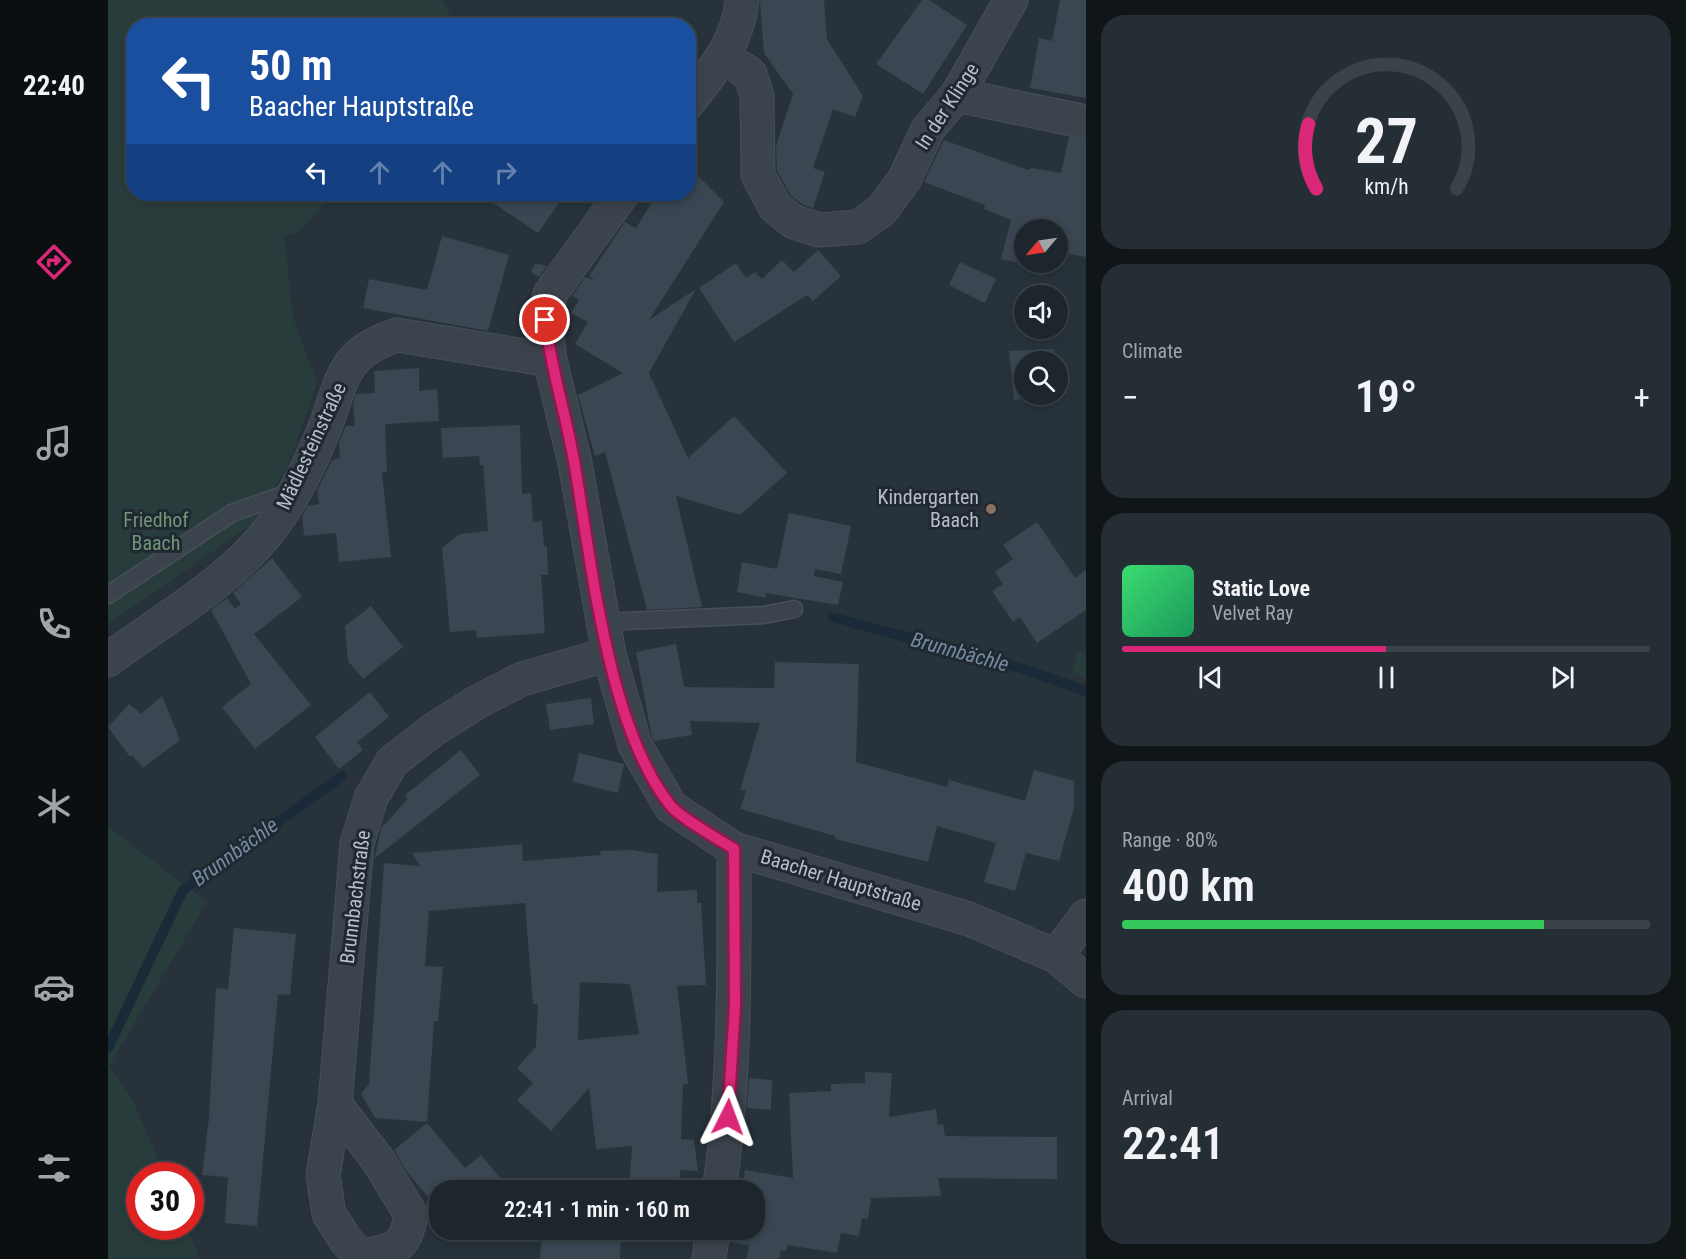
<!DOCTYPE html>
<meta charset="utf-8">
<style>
body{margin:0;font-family:"Roboto Condensed",sans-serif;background:#252e34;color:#f1f3f6;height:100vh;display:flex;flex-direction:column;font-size:22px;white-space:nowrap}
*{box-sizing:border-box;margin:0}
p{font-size:20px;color:#a0a5a9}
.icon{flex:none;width:33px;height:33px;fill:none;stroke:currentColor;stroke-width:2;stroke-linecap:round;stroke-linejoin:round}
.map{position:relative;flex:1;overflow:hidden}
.details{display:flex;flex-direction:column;gap:15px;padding:15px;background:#101518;width:600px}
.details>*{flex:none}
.guide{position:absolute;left:18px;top:18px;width:570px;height:183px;border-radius:24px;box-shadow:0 3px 9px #0003,0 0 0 2px #3b4348;background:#1a4fa0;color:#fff;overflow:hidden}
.needle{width:39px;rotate:241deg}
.tools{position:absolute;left:906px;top:219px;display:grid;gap:12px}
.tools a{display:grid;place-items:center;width:54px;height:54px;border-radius:50%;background:#1d262c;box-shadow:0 3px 9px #0003,0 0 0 2px #3b4348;font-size:30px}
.speed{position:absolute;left:18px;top:1162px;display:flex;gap:12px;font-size:30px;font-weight:700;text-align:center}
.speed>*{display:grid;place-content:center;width:78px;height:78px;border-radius:50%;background:#1d262c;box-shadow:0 3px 9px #0003,0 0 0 2px #3b4348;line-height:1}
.speed .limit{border:9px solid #d22;background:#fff;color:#111}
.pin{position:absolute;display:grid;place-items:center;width:51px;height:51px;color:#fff;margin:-26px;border:3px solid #fff;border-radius:50%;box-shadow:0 2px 6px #0007}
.me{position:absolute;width:66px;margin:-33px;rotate:3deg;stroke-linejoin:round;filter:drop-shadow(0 0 4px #0008)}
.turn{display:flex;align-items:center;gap:21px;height:126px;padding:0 24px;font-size:27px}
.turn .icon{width:78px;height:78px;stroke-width:2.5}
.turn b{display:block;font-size:42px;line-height:51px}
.lanes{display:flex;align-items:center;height:57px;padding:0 24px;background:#0003;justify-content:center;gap:30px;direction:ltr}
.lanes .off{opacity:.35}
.big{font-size:45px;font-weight:600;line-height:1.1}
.details .tile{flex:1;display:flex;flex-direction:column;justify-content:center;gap:9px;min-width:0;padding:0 21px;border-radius:24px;background:#252e34}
.details .dial{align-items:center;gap:0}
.dial svg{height:156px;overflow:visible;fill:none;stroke:#3b4348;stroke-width:7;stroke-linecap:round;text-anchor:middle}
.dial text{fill:#f1f3f6;stroke:none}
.song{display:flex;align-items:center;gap:18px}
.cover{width:72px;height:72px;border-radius:9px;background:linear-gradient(135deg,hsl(140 70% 55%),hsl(150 70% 35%))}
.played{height:6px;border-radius:3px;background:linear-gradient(90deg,#db2777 50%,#3b4348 50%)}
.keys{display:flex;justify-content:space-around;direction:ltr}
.heat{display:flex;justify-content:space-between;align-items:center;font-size:33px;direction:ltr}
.charge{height:9px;border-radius:4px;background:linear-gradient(90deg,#34c759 80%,#3b4348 0)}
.trip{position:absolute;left:321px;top:1180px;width:336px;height:60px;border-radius:24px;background:#1d262c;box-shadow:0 3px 9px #0003,0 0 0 2px #3b4348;font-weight:600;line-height:60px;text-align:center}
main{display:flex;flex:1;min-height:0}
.tabs{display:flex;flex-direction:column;width:108px;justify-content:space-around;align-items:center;background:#0c0f12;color:#a0a5a9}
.tabs .icon{width:42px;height:42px}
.tabs .current{color:#db2777}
.tabs b{font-size:27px;color:#f1f3f6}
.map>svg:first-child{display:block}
</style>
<main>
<nav class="tabs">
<b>22:40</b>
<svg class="icon current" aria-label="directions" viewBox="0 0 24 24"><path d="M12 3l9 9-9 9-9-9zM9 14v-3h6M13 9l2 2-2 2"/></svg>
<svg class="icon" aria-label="music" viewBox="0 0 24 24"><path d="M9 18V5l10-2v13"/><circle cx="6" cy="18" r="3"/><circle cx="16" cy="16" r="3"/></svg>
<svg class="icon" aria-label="phone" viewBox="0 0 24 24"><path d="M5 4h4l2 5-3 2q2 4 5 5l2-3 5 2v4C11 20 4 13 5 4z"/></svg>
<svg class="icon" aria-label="climate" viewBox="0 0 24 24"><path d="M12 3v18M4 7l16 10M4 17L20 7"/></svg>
<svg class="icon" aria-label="car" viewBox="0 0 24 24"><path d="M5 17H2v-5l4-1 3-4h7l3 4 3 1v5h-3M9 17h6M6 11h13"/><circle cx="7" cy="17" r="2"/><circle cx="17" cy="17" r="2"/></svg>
<svg class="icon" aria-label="filters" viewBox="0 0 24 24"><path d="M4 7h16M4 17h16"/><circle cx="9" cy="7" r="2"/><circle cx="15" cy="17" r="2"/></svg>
</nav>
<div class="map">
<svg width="978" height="1259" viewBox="0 0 978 1259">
<rect width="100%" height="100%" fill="#27323b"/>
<!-- green -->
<g fill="#293c3c">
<polygon points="0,0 335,0 347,25 26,26 26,194 225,194 189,234 176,235 185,317 209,383 181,463 146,523 0,624"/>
<polygon points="978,651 978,679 964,674 969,653"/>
<polygon points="0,827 99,902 1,1066 24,1099 57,1176 32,1176 32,1227 79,1227 92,1259 0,1259"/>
</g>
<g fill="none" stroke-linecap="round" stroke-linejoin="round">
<!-- stream -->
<g stroke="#1b2a38" stroke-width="10">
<polyline points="724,617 912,668 978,691"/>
<polyline points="0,1048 75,890 234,776"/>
</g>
</g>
<!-- building -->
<g fill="#3a4652" fill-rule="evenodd">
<polygon points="652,0 716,0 719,39 755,96 747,117 725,109 705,168 717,172 705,208 695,205 682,195 669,170 668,146 685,94 656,53"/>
<polygon points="814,0 821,0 859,25 815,94 768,64"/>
<polygon points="952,0 978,0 978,98 922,88 931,38 944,41"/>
<polygon points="961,137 978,140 978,257 950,252 950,230 916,230 916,262 945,262 943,271 893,259 903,220 876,209 877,205 816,182 836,140 920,170 923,168 953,173"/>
<polygon points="580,166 616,202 541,320 588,289 541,373 580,458 626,416 679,473 632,515 568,496 594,607 539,610 497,452 487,456 470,395 515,373 467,344 480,322 463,313 471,300 464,296 477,277 487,280 481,276 517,222 528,228 549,194 580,194"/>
<polygon points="372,194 457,194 430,233"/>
<polygon points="334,236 401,255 380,331 255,308 261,279 319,290"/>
<polygon points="710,250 733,276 705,301 699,295 626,342 591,288 628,263 638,278 647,272 654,279 674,260 686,272"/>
<polygon points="852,262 888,279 877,303 841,285"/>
<polygon points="427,263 439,266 431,277 423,272"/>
<polygon points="946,349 948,362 916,362 916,394 950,394 950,369 957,368 959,394 906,400 901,351"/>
<polygon points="311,368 311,391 329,389 331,421 277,424 279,472 274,472 283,557 231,562 228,533 196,536 194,516 200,506 211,504 209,491 224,460 232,458 231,442 238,426 247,426 245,403 248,394 267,393 266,371"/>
<polygon points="412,425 414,494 423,493 425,522 434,521 436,546 439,546 440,575 433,575 437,633 369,638 368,630 342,632 334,548 352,534 380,531 375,465 372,465 371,456 335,458 333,428"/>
<polygon points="681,513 743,526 733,574 707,569 706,576 735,582 730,605 658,593 657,598 629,592 634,562 669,569"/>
<polygon points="929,522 967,578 978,570 978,610 929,643 912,617 905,622 884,591 895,584 887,572 905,559 895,545"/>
<polygon points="164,558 194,597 146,634 203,705 147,749 114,707 143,684 103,610 119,598 127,609 133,604 125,593"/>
<polygon points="263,606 295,647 255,679 240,661 237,626"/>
<polygon points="568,644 576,687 666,688 667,662 751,664 748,762 839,787 841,780 917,801 926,770 966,781 966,808 951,861 918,853 907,891 876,882 888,843 829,826 820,862 727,839 727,836 632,809 638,791 632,790 652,723 582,721 584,735 546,741 544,738 528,652"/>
<polygon points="262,692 281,717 249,742 255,750 231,769 207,737"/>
<polygon points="54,696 72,740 35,768 24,755 22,757 0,727 21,704 33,714"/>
<polygon points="483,698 486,724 442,730 438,704"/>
<polygon points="353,750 372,775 267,858 273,828 299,800 297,795"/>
<polygon points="471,753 516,764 510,793 465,782"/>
<path d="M414 844 415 861 493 855 492 851 524 850 550 854 549 892 589 890V903H593L598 985 569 986 580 1084H575L573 1139 586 1140 590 1171 572 1170 571 1191H521L524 1146 488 1149 481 1088 443 1131 409 1100 425 1083 409 1068 428 1047 430 1004H425L417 903 321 911 317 966 335 967 330 1021H326L319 1122 267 1118 253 1094 261 1084 276 863 312 866 304 853ZM472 982 522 984 531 1034 470 1040Z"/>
<polygon points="126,928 188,934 182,995 170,994 149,1226 117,1223 120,1177 94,1175 101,1118 108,988 120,989"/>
<polygon points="757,1072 784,1073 781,1117 828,1109 830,1125 835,1124 837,1136 949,1137 949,1179 830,1178 833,1196 763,1198 760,1219 754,1218 751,1236 733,1233 729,1253 679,1245 678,1251 673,1250 671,1259 639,1259 641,1245 626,1243 628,1230 646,1230 646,1191 634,1191 637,1170 685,1178 681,1093 723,1091 723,1084 757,1083"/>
<polygon points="641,1078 664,1080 663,1110 639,1108"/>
<polygon points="319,1123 357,1168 373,1155 403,1191 332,1191 332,1211 299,1172 286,1150"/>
<polygon points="347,1230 368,1230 356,1240"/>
<polygon points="434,1230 513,1230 512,1259 432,1259"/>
</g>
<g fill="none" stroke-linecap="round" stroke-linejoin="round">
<defs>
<g id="service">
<polyline points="0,595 124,513 183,492"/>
<polyline points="495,622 656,615 686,609"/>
</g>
<g id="minor">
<polyline points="616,57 642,74 649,96 650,175 667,207 686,222 711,230 750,227 774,210 796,180 820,129 849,95 903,0"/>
<polyline points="849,95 978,122"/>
<path d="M580 103C604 72 631 41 634 0"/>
<polyline points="514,194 442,294 437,320 442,360 467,463 501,654 527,745 563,807 626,849 861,919 948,956 978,981"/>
<path d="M0 660C56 618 120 584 163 528 187 497 205 458 219 422 227 401 231 378 246 360 258 347 272 341 289 335L442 360"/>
<polyline points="948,956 978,916"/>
<path d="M227 1104 270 1160 303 1215C297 1250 286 1249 254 1257L239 1242 221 1214 215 1175 227 1104 249 843 263 798 284 762 325 730 369 702 414 679 501 654"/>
<path d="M611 1191C628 1078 626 963 626 849"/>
<polyline points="601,1259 605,1230"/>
</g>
</defs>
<!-- service casing -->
<use href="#service" stroke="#474f58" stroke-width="19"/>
<!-- minor casing -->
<use href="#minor" stroke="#474f58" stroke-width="35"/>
<!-- service -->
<use href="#service" stroke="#3b434c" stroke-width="16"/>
<!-- minor -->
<use href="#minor" stroke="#3b434c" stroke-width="33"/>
</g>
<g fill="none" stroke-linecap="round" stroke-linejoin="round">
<defs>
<path id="route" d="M437 320C443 370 459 417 467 467 484 566 500 726 562 805 572 818 611 839 626 849L627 1006 620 1117"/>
</defs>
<!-- route casing -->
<use href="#route" stroke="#8e194d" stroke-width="15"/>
<!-- route -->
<use href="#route" stroke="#db2777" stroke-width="10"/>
</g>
<!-- markers -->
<circle fill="#8d6e63" stroke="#202831" stroke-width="2" cx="883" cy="509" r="6"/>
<g text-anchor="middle" stroke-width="6" stroke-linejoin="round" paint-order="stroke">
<!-- street labels -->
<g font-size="20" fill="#b7bec7" stroke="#202831">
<text transform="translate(839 106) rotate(-57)" y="7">In der Klinge</text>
<text transform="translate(203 446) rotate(-65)" y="7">Mädlesteinstraße</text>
<text transform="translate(733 880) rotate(17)" y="7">Baacher Hauptstraße</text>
<text transform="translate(247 897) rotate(-83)" y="7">Brunnbachstraße</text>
</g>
<!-- poi labels -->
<g font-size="20" fill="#b7bec7" stroke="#202831" text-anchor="end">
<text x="871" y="504">Kindergarten<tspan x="871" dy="23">Baach</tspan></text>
</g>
<!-- park labels -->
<g font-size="20" fill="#719576" stroke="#202831">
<text x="48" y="527">Friedhof<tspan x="48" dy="23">Baach</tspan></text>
</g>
<!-- water labels -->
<g font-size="21" font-style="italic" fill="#748ba1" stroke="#202831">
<text transform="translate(852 652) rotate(15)" y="7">Brunnbächle</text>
<text transform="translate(127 852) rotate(-36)" y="7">Brunnbächle</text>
</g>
</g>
</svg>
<div class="tools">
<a><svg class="needle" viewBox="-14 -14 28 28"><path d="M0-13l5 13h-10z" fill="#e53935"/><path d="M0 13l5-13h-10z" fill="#a0a5a9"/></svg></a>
<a><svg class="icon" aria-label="sound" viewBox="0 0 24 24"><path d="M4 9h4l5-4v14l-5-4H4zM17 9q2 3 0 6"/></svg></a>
<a><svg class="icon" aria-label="search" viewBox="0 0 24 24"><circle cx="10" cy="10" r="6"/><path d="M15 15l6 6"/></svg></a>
</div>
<div class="speed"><div class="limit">30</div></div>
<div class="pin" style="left:437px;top:320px;background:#d93025"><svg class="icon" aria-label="arrive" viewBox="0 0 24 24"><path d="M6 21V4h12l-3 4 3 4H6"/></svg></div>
<svg class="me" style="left:620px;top:1117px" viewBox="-20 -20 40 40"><path d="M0-17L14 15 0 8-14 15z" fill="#db2777" stroke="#fff" stroke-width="4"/></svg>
<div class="trip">22:41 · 1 min · 160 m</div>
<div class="guide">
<div class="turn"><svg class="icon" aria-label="left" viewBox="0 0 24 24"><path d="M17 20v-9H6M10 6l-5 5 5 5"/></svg><div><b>50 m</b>Baacher Hauptstraße</div></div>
<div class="lanes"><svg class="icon" aria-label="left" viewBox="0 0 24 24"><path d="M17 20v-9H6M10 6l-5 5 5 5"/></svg><svg class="icon off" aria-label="ahead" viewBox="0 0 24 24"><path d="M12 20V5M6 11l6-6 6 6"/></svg><svg class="icon off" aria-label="ahead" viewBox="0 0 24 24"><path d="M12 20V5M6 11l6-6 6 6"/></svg><svg class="icon off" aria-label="right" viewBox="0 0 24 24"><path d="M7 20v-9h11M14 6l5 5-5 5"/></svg></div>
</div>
</div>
<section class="details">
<div class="tile dial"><svg viewBox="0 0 100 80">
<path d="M14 69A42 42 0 1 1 86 69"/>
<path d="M14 69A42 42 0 0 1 10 36" stroke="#db2777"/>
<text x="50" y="56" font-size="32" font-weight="700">27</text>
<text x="50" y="72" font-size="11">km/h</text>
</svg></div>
<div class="tile"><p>Climate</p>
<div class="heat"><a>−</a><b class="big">19°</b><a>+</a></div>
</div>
<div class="tile">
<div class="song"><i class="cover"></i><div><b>Static Love</b><p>Velvet Ray</p></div></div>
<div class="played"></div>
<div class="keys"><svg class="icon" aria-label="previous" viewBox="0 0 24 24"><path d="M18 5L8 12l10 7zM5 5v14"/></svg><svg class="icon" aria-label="pause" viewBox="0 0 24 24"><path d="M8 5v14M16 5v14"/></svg><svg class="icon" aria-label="next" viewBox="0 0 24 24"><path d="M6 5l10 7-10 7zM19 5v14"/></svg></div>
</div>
<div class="tile"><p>Range · 80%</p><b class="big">400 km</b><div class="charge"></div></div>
<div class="tile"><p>Arrival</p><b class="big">22:41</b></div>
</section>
</main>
